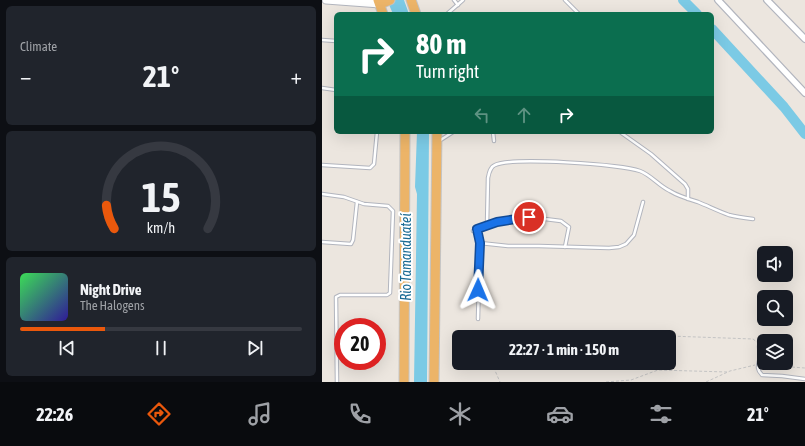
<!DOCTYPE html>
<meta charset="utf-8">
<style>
body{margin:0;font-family:"Asap Condensed",sans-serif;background:#20242c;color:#f1f3f6;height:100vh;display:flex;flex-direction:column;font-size:15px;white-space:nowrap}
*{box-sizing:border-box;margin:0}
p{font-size:13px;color:#9ea1a6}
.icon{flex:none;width:22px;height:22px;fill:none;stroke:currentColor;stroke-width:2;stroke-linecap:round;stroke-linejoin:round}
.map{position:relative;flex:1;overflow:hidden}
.panel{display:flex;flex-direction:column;gap:6px;padding:6px;background:#0d0f14;width:322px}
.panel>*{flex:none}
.banner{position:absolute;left:12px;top:12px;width:380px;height:122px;border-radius:6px;box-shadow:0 4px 16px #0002;background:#0b6e4f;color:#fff;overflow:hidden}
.buttons{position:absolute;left:435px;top:246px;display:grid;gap:8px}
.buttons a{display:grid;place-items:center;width:36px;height:36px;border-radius:6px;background:#171b24;box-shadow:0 4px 16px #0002;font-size:20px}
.speed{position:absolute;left:12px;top:318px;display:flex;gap:8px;font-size:20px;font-weight:700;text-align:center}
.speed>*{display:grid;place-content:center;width:52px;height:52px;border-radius:50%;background:#171b24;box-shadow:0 4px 16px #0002;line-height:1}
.speed .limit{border:6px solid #d22;background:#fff;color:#111}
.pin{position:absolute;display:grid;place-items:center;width:34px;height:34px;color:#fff;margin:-17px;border:2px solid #fff;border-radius:50%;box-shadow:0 1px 4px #0007}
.me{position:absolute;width:44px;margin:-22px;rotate:1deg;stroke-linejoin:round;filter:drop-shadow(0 0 3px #0008)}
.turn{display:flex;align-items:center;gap:14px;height:84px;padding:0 16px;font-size:18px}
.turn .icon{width:52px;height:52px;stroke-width:2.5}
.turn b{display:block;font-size:28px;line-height:34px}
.lanes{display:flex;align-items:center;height:38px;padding:0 16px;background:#0003;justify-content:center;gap:20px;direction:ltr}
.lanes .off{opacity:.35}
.big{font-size:30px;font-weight:700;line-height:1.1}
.panel .widget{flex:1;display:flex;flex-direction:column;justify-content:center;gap:6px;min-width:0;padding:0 14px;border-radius:6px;background:#20242c}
.panel .dial{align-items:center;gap:0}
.dial svg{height:104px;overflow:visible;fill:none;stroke:#363941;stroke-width:7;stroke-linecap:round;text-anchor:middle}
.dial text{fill:#f1f3f6;stroke:none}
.song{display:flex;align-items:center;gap:12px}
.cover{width:48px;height:48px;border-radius:6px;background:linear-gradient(135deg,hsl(130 70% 55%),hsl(250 70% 35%))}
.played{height:4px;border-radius:2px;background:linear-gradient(90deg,#ea580c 30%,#363941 30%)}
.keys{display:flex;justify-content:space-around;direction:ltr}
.heat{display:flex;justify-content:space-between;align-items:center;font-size:22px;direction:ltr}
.trip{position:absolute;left:130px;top:330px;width:224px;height:40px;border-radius:6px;background:#171b24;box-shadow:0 4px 16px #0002;font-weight:700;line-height:40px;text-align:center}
.tabs{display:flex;height:64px;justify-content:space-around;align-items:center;background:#090b0e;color:#9ea1a6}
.tabs .icon{width:28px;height:28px}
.tabs .on{color:#ea580c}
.tabs b{font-size:18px;color:#f1f3f6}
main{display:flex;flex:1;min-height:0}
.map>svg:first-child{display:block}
</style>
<main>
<section class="panel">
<div class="widget"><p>Climate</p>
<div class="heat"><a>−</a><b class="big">21°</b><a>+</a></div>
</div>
<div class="widget dial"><svg viewBox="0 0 100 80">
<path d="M14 69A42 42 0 1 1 86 69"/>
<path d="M14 69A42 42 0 0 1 8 51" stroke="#ea580c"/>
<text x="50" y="56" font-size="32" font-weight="700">15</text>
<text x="50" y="72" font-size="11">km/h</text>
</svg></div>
<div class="widget">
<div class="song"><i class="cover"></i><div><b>Night Drive</b><p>The Halogens</p></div></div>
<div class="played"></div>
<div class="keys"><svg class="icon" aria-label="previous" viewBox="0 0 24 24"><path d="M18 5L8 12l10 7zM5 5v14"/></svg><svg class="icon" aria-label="pause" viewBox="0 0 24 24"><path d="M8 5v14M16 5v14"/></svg><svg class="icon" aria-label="next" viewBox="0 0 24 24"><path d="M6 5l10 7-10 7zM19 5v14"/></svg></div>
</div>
</section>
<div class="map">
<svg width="483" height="382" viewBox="0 0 483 382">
<rect width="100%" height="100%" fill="#ece6df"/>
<!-- water -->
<g fill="#7bcae5">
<polygon points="65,0 82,0 87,14 71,14"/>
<polygon points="95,132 107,132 105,382 92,382 95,194 93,187"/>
</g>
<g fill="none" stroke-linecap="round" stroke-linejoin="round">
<!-- river -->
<g stroke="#7bcae5" stroke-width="10">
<polyline points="361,0 375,14"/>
<polyline points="390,29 462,107 483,134"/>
</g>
<defs>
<g id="service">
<polyline points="132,0 136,5"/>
<polyline points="243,0 257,14"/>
<polyline points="125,14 141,0"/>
<polyline points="0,40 14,41"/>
<polyline points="0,88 14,90"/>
<polyline points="171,132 172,141"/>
<polyline points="298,132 329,154 363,184 366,189 366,199"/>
<polyline points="117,141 131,132"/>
<polyline points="0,165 48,168 52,164 55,132"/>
<polyline points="0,194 22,197 42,204 66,206 71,211 68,293 65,295 18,295 14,297 15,382"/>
<polyline points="165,225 188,219 207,217 239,221 247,227 243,247"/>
<polyline points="155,229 158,243 186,246 217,246 287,248 297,247 304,244 312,235 321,202"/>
<path d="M151 231 165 225 166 178C167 173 168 167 173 165 190 157 299 164 318 171 329 175 337 186 348 191 356 196 366 199 376 202 386 206 396 211 407 215 415 217 423 218 431 219"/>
<polyline points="0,242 29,244 31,240 35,202"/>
<polyline points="156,319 158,243"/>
<path d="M437 346C437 349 438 353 438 356 437 364 433 368 440 375L460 376 483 379"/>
</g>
<g id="minor">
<polyline points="396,0 483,93"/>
<polyline points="445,0 483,39"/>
</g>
<polyline id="secondary" points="4,0 58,4"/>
<g id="trunk">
<polyline points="56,0 61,14"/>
<polyline points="89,0 94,14"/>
<polyline points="58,4 68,0"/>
<polyline points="82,382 83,132"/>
<polyline points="112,382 115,132"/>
</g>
</defs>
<!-- service casing -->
<use href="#service" stroke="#b2b5be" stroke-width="4.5"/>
<!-- minor casing -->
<use href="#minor" stroke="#b2b5be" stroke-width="8"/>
<!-- secondary casing -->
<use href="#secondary" stroke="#b2b5be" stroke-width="9"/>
<!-- trunk casing -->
<use href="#trunk" stroke="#c4c4c4" stroke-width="11"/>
<!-- path -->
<g stroke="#c4c4c4" stroke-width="1" stroke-dasharray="3 2" stroke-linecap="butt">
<polyline points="206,337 263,333 431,339 436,343"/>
<polyline points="173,363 171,366 178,382"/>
<polyline points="440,365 483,368"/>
<polyline points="284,382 309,380 336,370 405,372"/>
<polyline points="384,382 408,371 433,365"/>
</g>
<!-- service -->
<use href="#service" stroke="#fff" stroke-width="2.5"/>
<!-- minor -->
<use href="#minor" stroke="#fff" stroke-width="5.5"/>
<!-- secondary -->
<use href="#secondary" stroke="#fff" stroke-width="7"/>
<!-- trunk -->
<use href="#trunk" stroke="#ecb468" stroke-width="9"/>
</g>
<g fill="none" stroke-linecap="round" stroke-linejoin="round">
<defs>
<polyline id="route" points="156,290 158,243 155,229 175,222 207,217"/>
</defs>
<!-- route casing -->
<use href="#route" stroke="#114b97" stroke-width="10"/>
<!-- route -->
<use href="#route" stroke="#1a73e8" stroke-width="7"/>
</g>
<g text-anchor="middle" stroke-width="4" stroke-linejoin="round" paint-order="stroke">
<!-- water labels -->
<g font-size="14" font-style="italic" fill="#186a93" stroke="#fff">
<text transform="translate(84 257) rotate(-90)" y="5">Rio Tamanduateí</text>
</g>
</g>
</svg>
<div class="buttons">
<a><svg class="icon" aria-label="sound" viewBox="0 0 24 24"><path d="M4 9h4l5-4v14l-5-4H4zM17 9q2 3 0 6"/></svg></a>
<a><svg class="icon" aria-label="search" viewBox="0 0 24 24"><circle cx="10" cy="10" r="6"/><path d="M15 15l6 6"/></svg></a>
<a><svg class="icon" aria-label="layers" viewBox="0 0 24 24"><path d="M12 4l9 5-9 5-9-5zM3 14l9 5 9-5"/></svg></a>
</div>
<div class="speed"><div class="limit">20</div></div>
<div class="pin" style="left:207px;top:217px;background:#d93025"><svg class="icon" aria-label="arrive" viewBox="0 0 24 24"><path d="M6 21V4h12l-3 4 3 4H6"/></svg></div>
<svg class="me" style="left:156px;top:290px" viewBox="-20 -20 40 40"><path d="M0-17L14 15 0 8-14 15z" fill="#1a73e8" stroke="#fff" stroke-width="4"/></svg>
<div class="trip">22:27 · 1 min · 150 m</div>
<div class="banner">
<div class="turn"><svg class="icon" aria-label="right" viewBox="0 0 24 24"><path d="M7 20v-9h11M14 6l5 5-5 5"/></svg><div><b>80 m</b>Turn right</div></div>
<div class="lanes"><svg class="icon off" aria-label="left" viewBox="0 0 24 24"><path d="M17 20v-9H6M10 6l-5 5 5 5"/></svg><svg class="icon off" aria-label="ahead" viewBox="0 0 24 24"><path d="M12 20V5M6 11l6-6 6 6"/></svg><svg class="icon" aria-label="right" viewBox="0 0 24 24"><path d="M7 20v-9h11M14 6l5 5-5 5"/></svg></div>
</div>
</div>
</main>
<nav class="tabs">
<b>22:26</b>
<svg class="icon on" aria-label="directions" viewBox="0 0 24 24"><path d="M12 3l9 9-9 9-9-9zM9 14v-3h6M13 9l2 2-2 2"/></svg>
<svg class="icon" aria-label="music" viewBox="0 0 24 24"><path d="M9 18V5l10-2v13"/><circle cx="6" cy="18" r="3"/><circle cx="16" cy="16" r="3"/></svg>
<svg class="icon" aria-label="phone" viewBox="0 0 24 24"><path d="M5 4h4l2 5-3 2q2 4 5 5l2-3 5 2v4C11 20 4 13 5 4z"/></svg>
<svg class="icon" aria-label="climate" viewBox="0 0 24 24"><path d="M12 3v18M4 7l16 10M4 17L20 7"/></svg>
<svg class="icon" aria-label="car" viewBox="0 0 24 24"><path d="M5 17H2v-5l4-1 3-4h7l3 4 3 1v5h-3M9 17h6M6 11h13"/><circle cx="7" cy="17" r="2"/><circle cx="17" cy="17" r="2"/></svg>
<svg class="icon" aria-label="filters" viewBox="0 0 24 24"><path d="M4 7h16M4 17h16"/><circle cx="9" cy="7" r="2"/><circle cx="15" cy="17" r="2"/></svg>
<b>21°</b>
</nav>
